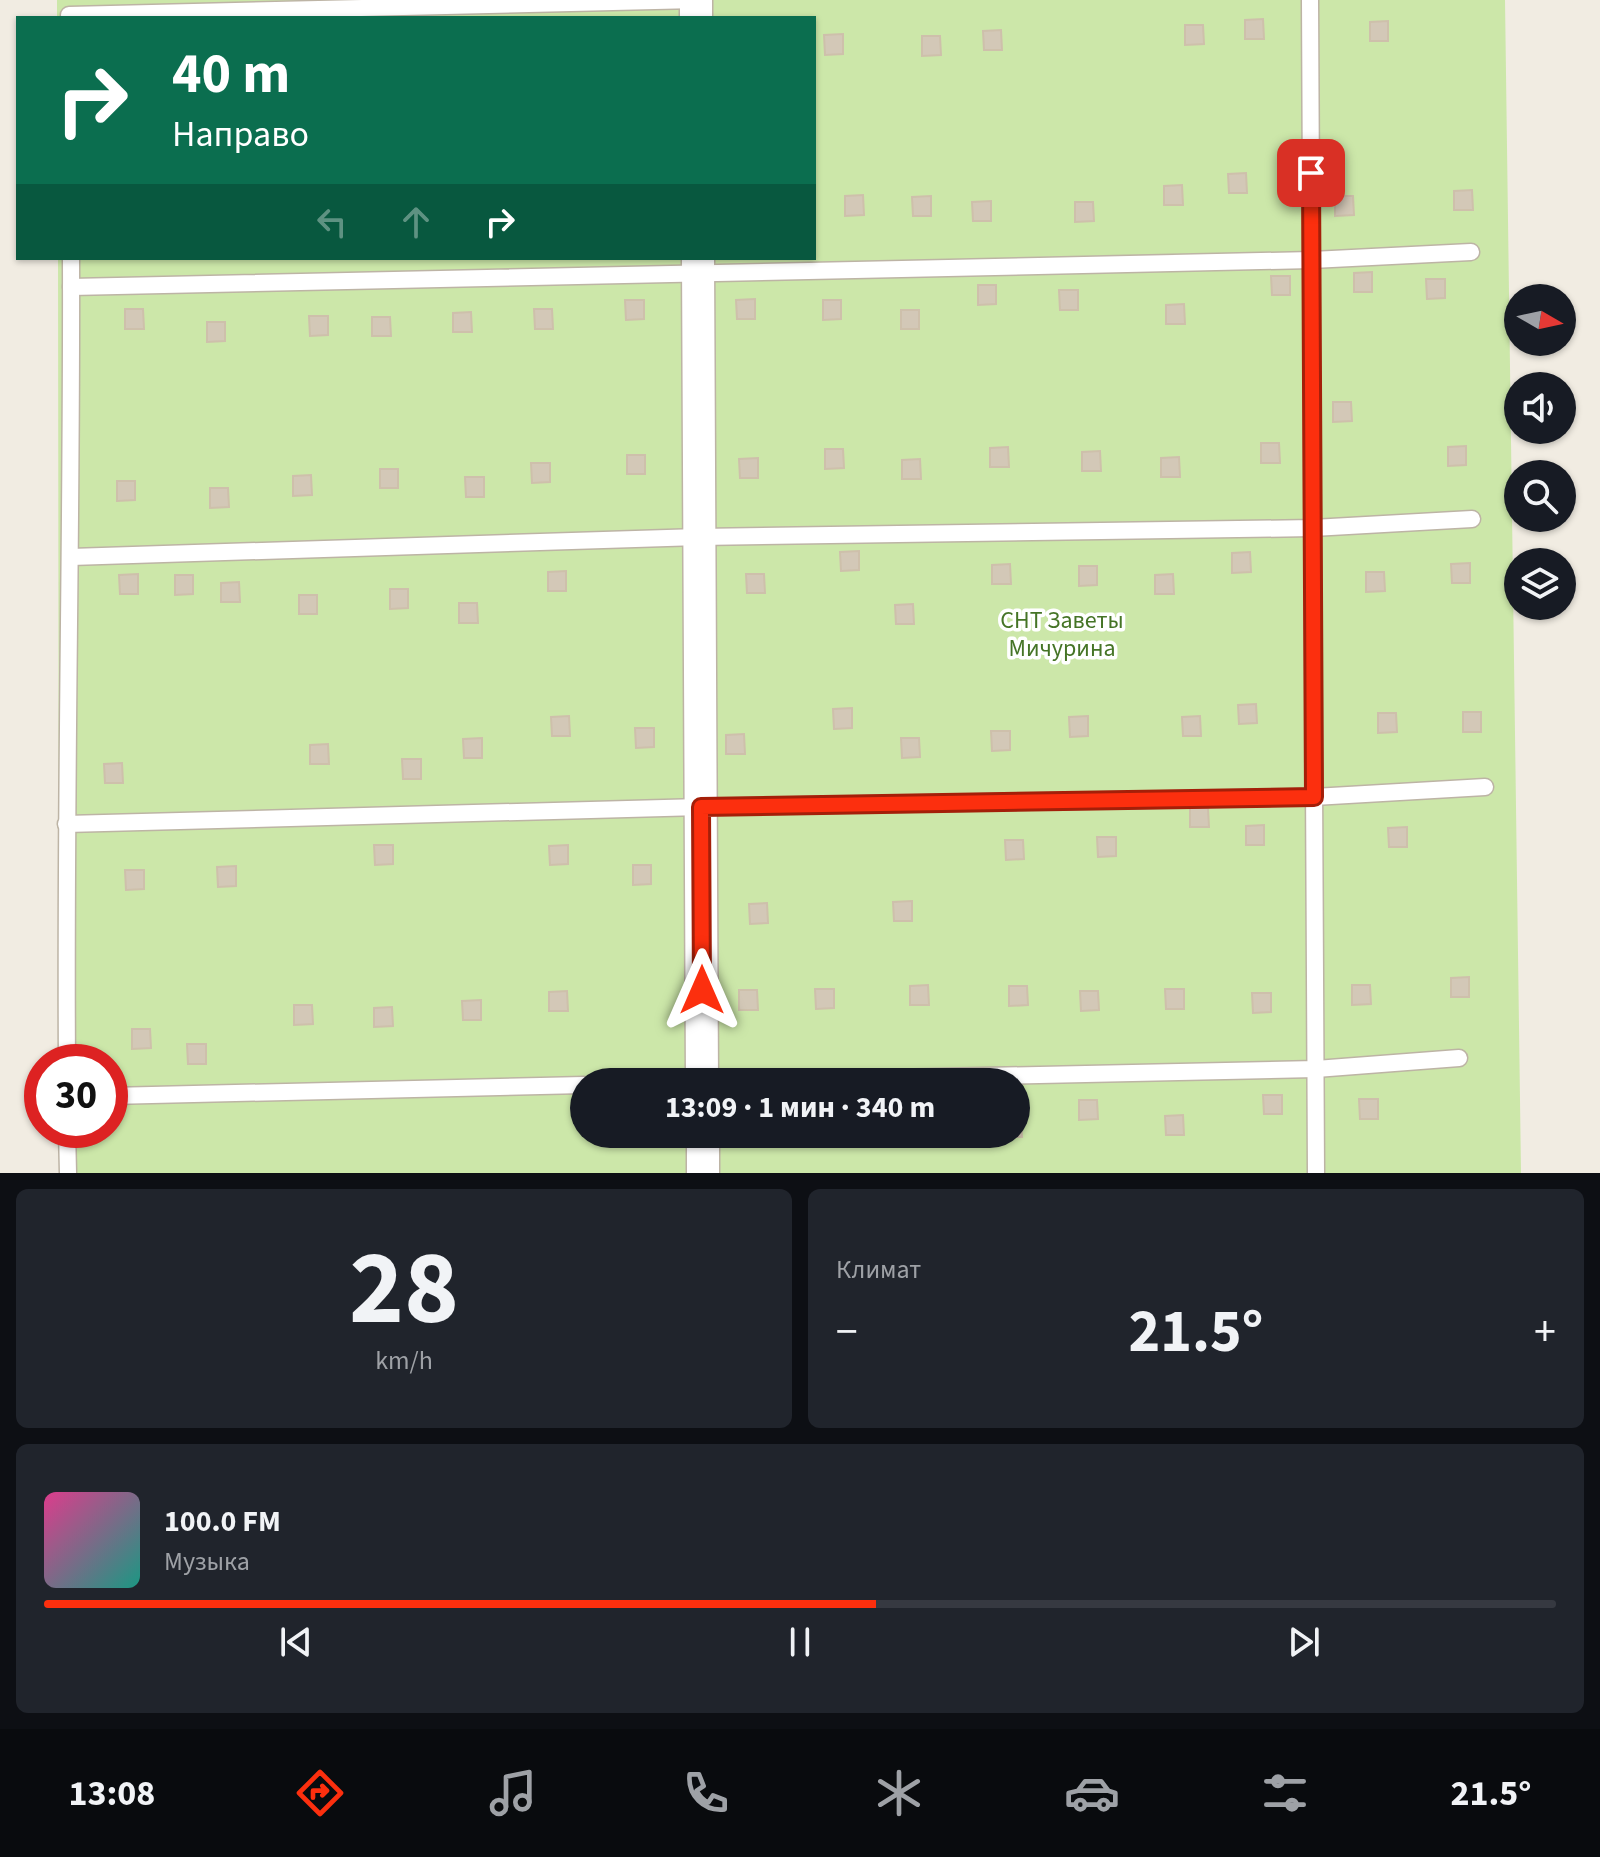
<!DOCTYPE html>
<html lang="ru">
<meta charset="utf-8">
<style>
body{margin:0;font-family:"Source Sans 3",sans-serif;background:#20242c;color:#f1f3f6;height:100vh;display:flex;flex-direction:column;font-size:30px;white-space:nowrap}
*{box-sizing:border-box;margin:0}
p{font-size:26px;color:#9ea1a6}
.icon{flex:none;width:44px;height:44px;fill:none;stroke:currentColor;stroke-width:2;stroke-linecap:round;stroke-linejoin:round}
.map{position:relative;height:1173px;overflow:hidden}
.panel{display:flex;flex-direction:column;gap:16px;padding:16px;background:#0d0f14;flex:1}
.panel>*{flex:none}
.guide{position:absolute;left:16px;top:16px;width:800px;height:244px;border-radius:0px;box-shadow:0 2px 6px #0004;background:#0b6e4f;color:#fff;overflow:hidden}
.needle{width:52px;rotate:99deg}
.controls{position:absolute;left:1504px;top:284px;display:grid;gap:16px}
.controls a{display:grid;place-items:center;width:72px;height:72px;border-radius:50%;background:#171b24;box-shadow:0 2px 6px #0004;font-size:40px}
.speed{position:absolute;left:24px;top:1044px;display:flex;gap:16px;font-size:40px;font-weight:700;text-align:center}
.speed>*{display:grid;place-content:center;width:104px;height:104px;border-radius:50%;background:#171b24;box-shadow:0 2px 6px #0004;line-height:1}
.speed .limit{border:12px solid #d22;background:#fff;color:#111}
.pin{position:absolute;display:grid;place-items:center;width:68px;height:68px;color:#fff;margin:-34px;border-radius:16px;box-shadow:0 4px 12px #0006}
.me{position:absolute;width:88px;margin:-44px;rotate:0deg;stroke-linejoin:round;filter:drop-shadow(0 0 6px #0008)}
.turn{display:flex;align-items:center;gap:28px;height:168px;padding:0 24px;font-size:36px}
.turn .icon{width:104px;height:104px;stroke-width:2.5}
.turn b{display:block;font-size:56px;line-height:68px}
.lanes{display:flex;align-items:center;height:76px;padding:0 24px;background:#0003;justify-content:center;gap:40px;direction:ltr}
.lanes .off{opacity:.35}
.big{font-size:60px;font-weight:700;line-height:1.1}
.panel .card{flex:1;display:flex;flex-direction:column;justify-content:center;gap:12px;min-width:0;padding:0 28px;border-radius:12px;background:#20242c}
.panel .dial{align-items:center;gap:0}
.dial b{font-size:104px;line-height:1}
.song{display:flex;align-items:center;gap:24px}
.cover{width:96px;height:96px;border-radius:12px;background:linear-gradient(135deg,hsl(330 70% 55%),hsl(170 70% 35%))}
.played{height:8px;border-radius:4px;background:linear-gradient(90deg,#fc2f0e 55%,#363941 55%)}
.keys{display:flex;justify-content:space-around;direction:ltr}
.heat{display:flex;justify-content:space-between;align-items:center;font-size:44px;direction:ltr}
.panel .tiles{flex:1;display:grid;gap:16px;grid-template-columns:1fr 1fr}
.card:last-child{grid-column:span 2}
.trip{position:absolute;left:570px;top:1068px;width:460px;height:80px;border-radius:40px;background:#171b24;box-shadow:0 2px 6px #0004;font-weight:700;line-height:80px;text-align:center}
.dock{display:flex;height:128px;justify-content:space-around;align-items:center;background:#090b0e;color:#9ea1a6}
.dock .icon{width:56px;height:56px}
.dock .selected{color:#fc2f0e}
.dock b{font-size:36px;color:#f1f3f6}
.map>svg:first-child{display:block}
</style>
<div class="map">
<svg width="1600" height="1173" viewBox="0 0 1600 1173">
<rect width="100%" height="100%" fill="#f1ece2"/>
<!-- green -->
<path fill="#cce7a9" fill-rule="evenodd" d="M57 0H1505L1521 1173H60V1130H110V1062H59L58 258H814V18H57ZM584 1082H1016V1134H584Z"/>
<!-- building -->
<g fill="#d3c8b7" stroke="#cec0ab" stroke-width="2">
<polygon points="1263,19 1264,39 1245,39 1245,20"/>
<polygon points="1388,21 1388,41 1370,41 1370,22"/>
<polygon points="1185,25 1203,25 1204,44 1185,45"/>
<polygon points="1001,30 1002,50 984,50 983,31"/>
<polygon points="843,34 843,54 825,55 824,35"/>
<polygon points="922,36 940,36 941,55 922,56"/>
<polygon points="1246,173 1247,193 1229,193 1228,174"/>
<polygon points="1182,185 1183,205 1164,205 1164,186"/>
<polygon points="1472,190 1473,210 1454,210 1454,191"/>
<polygon points="863,195 864,215 845,216 845,196"/>
<polygon points="931,196 931,216 913,216 912,197"/>
<polygon points="1335,196 1353,196 1354,215 1335,216"/>
<polygon points="991,201 991,221 973,221 972,202"/>
<polygon points="1075,202 1093,202 1094,221 1075,222"/>
<polygon points="1372,272 1372,292 1354,292 1354,273"/>
<polygon points="1271,276 1290,276 1290,295 1272,295"/>
<polygon points="1426,279 1445,279 1445,298 1427,299"/>
<polygon points="978,285 996,285 996,304 978,305"/>
<polygon points="1059,290 1078,290 1078,310 1060,310"/>
<polygon points="755,299 755,319 737,319 736,300"/>
<polygon points="625,300 644,300 644,319 626,320"/>
<polygon points="823,300 841,300 841,319 823,320"/>
<polygon points="1184,304 1185,324 1166,324 1166,305"/>
<polygon points="125,309 143,309 144,329 125,329"/>
<polygon points="534,309 552,309 553,329 535,329"/>
<rect x="901" y="310" width="18" height="19"/>
<polygon points="471,312 472,332 453,332 453,313"/>
<polygon points="309,316 328,316 328,335 310,336"/>
<polygon points="372,317 390,317 391,336 372,336"/>
<polygon points="207,322 225,322 225,341 207,342"/>
<polygon points="1333,402 1351,402 1352,421 1333,422"/>
<polygon points="1261,443 1279,443 1280,463 1261,463"/>
<polygon points="1466,446 1466,465 1448,466 1448,447"/>
<polygon points="1008,447 1009,467 990,467 990,448"/>
<polygon points="825,449 843,449 844,468 825,469"/>
<polygon points="1100,451 1101,471 1082,471 1082,452"/>
<rect x="627" y="455" width="18" height="19"/>
<polygon points="1179,457 1180,477 1161,477 1161,458"/>
<polygon points="758,458 758,478 740,478 739,459"/>
<polygon points="920,459 921,479 902,479 902,460"/>
<polygon points="531,463 550,463 550,482 532,483"/>
<rect x="380" y="469" width="18" height="19"/>
<polygon points="311,475 312,495 293,496 293,476"/>
<polygon points="465,477 484,477 484,497 466,497"/>
<polygon points="117,481 135,481 135,500 117,501"/>
<polygon points="210,488 228,488 229,507 210,508"/>
<polygon points="859,551 859,570 841,571 840,552"/>
<polygon points="1250,552 1251,572 1232,573 1232,553"/>
<polygon points="1470,563 1470,583 1452,583 1451,564"/>
<polygon points="1010,564 1011,584 992,584 992,565"/>
<polygon points="1079,566 1097,566 1097,585 1079,586"/>
<polygon points="566,571 566,591 548,591 548,572"/>
<polygon points="1366,572 1384,572 1385,591 1366,592"/>
<polygon points="138,574 138,594 120,594 119,575"/>
<polygon points="746,574 764,574 765,593 747,593"/>
<polygon points="1173,574 1174,594 1155,594 1155,575"/>
<polygon points="175,575 193,575 193,594 175,595"/>
<polygon points="239,582 240,602 221,602 221,583"/>
<polygon points="390,589 408,589 408,608 390,609"/>
<rect x="299" y="595" width="18" height="19"/>
<polygon points="459,603 477,603 478,623 459,623"/>
<polygon points="913,604 914,624 896,624 895,605"/>
<polygon points="1256,704 1257,723 1239,724 1238,705"/>
<polygon points="852,708 852,728 834,729 833,709"/>
<rect x="1463" y="712" width="18" height="20"/>
<polygon points="1378,713 1396,713 1397,732 1378,733"/>
<polygon points="569,716 570,736 552,736 551,717"/>
<polygon points="1088,716 1088,736 1070,737 1069,717"/>
<polygon points="1200,716 1201,736 1183,736 1182,717"/>
<polygon points="635,728 654,728 654,747 636,748"/>
<polygon points="991,731 1010,731 1010,750 992,751"/>
<polygon points="744,734 745,754 726,754 726,735"/>
<polygon points="482,738 482,758 464,758 463,739"/>
<polygon points="901,738 919,738 920,757 902,758"/>
<polygon points="328,744 329,764 310,764 310,745"/>
<polygon points="402,759 421,759 421,779 403,779"/>
<polygon points="122,763 123,783 105,783 104,764"/>
<polygon points="1190,808 1208,808 1209,827 1190,827"/>
<polygon points="1264,825 1264,845 1246,845 1246,826"/>
<polygon points="1407,827 1407,847 1389,847 1388,828"/>
<polygon points="1097,837 1116,837 1116,856 1098,857"/>
<polygon points="1005,840 1023,840 1024,859 1006,860"/>
<polygon points="374,845 393,845 393,864 375,865"/>
<polygon points="568,845 568,864 550,865 549,846"/>
<polygon points="633,865 651,865 651,884 633,885"/>
<polygon points="236,866 236,886 218,887 217,867"/>
<polygon points="125,870 144,870 144,889 126,890"/>
<polygon points="912,901 912,921 894,921 893,902"/>
<polygon points="767,903 768,923 750,924 749,904"/>
<polygon points="1469,977 1469,997 1451,997 1451,978"/>
<polygon points="928,985 929,1005 910,1005 910,986"/>
<polygon points="1352,985 1370,985 1371,1004 1352,1005"/>
<polygon points="1009,986 1027,986 1028,1005 1009,1006"/>
<polygon points="815,989 834,989 834,1008 816,1009"/>
<polygon points="1165,989 1184,989 1184,1009 1166,1009"/>
<polygon points="739,990 757,990 758,1010 739,1010"/>
<polygon points="567,991 568,1011 549,1011 549,992"/>
<polygon points="1080,991 1098,991 1099,1010 1081,1011"/>
<polygon points="1252,993 1271,993 1271,1012 1253,1013"/>
<polygon points="481,1000 481,1020 463,1020 462,1001"/>
<polygon points="294,1005 312,1005 313,1024 294,1025"/>
<polygon points="392,1007 393,1026 374,1027 374,1008"/>
<polygon points="132,1029 150,1029 151,1048 132,1049"/>
<polygon points="187,1044 206,1044 206,1064 188,1064"/>
<polygon points="1263,1095 1282,1095 1282,1114 1264,1114"/>
<polygon points="1359,1099 1378,1099 1378,1119 1360,1119"/>
<polygon points="1079,1100 1097,1100 1098,1119 1079,1120"/>
<polygon points="1183,1115 1184,1135 1166,1135 1165,1116"/>
<polygon points="1021,1117 1022,1137 1003,1137 1003,1134 1016,1134 1016,1118"/>
</g>
<g fill="none" stroke-linecap="round" stroke-linejoin="round">
<defs>
<g id="service">
<polyline points="1310,0 1316,1173"/>
<polyline points="69,15 697,0"/>
<polyline points="71,287 1312,260 1471,252"/>
<polyline points="71,557 699,537 1313,528 1472,519"/>
<polyline points="66,824 701,807 1314,797 1485,787"/>
<path d="M67 1062C65 794 72 526 71 258"/>
<polyline points="705,1082 1316,1069 1459,1058"/>
<polyline points="110,1096 584,1085"/>
<polyline points="67,1130 68,1173"/>
</g>
<g id="minor">
<polyline points="696,0 696,18"/>
<polyline points="698,258 702,1082"/>
<polyline points="703,1134 703,1173"/>
</g>
</defs>
<!-- service casing -->
<use href="#service" stroke="#bdb4a5" stroke-width="19"/>
<!-- minor casing -->
<use href="#minor" stroke="#bdb4a5" stroke-width="35"/>
<!-- service -->
<use href="#service" stroke="#fff" stroke-width="16"/>
<!-- minor -->
<use href="#minor" stroke="#fff" stroke-width="32"/>
</g>
<g fill="none" stroke-linecap="round" stroke-linejoin="round">
<defs>
<polyline id="route" points="702,990 701,807 1314,797 1311,173"/>
</defs>
<!-- route casing -->
<use href="#route" stroke="#a41f09" stroke-width="20"/>
<!-- route -->
<use href="#route" stroke="#fc2f0e" stroke-width="14"/>
</g>
<g text-anchor="middle" stroke-width="7" stroke-linejoin="round" paint-order="stroke">
<!-- park labels -->
<g font-size="24" fill="#457426" stroke="#fff">
<text x="1062" y="628">СНТ Заветы<tspan x="1062" dy="28">Мичурина</tspan></text>
</g>
</g>
</svg>
<div class="controls">
<a><svg class="needle" viewBox="-14 -14 28 28"><path d="M0-13l5 13h-10z" fill="#e53935"/><path d="M0 13l5-13h-10z" fill="#9ea1a6"/></svg></a>
<a><svg class="icon" aria-label="sound" viewBox="0 0 24 24"><path d="M4 9h4l5-4v14l-5-4H4zM17 9q2 3 0 6"/></svg></a>
<a><svg class="icon" aria-label="search" viewBox="0 0 24 24"><circle cx="10" cy="10" r="6"/><path d="M15 15l6 6"/></svg></a>
<a><svg class="icon" aria-label="layers" viewBox="0 0 24 24"><path d="M12 4l9 5-9 5-9-5zM3 14l9 5 9-5"/></svg></a>
</div>
<div class="speed"><div class="limit">30</div></div>
<div class="pin" style="left:1311px;top:173px;background:#d93025"><svg class="icon" aria-label="arrive" viewBox="0 0 24 24"><path d="M6 21V4h12l-3 4 3 4H6"/></svg></div>
<svg class="me" style="left:702px;top:990px" viewBox="-20 -20 40 40"><path d="M0-17L14 15 0 8-14 15z" fill="#fc2f0e" stroke="#fff" stroke-width="4"/></svg>
<div class="trip">13:09 · 1 мин · 340 m</div>
<div class="guide">
<div class="turn"><svg class="icon" aria-label="right" viewBox="0 0 24 24"><path d="M7 20v-9h11M14 6l5 5-5 5"/></svg><div><b>40 m</b>Направо</div></div>
<div class="lanes"><svg class="icon off" aria-label="left" viewBox="0 0 24 24"><path d="M17 20v-9H6M10 6l-5 5 5 5"/></svg><svg class="icon off" aria-label="ahead" viewBox="0 0 24 24"><path d="M12 20V5M6 11l6-6 6 6"/></svg><svg class="icon" aria-label="right" viewBox="0 0 24 24"><path d="M7 20v-9h11M14 6l5 5-5 5"/></svg></div>
</div>
</div>
<section class="panel">
<div class="tiles">
<div class="card dial"><b>28</b><p>km/h</p></div>
<div class="card"><p>Климат</p>
<div class="heat"><a>−</a><b class="big">21.5°</b><a>+</a></div>
</div>
<div class="card">
<div class="song"><i class="cover"></i><div><b>100.0 FM</b><p>Музыка</p></div></div>
<div class="played"></div>
<div class="keys"><svg class="icon" aria-label="previous" viewBox="0 0 24 24"><path d="M18 5L8 12l10 7zM5 5v14"/></svg><svg class="icon" aria-label="pause" viewBox="0 0 24 24"><path d="M8 5v14M16 5v14"/></svg><svg class="icon" aria-label="next" viewBox="0 0 24 24"><path d="M6 5l10 7-10 7zM19 5v14"/></svg></div>
</div>
</div>
</section>
<nav class="dock">
<b>13:08</b>
<svg class="icon selected" aria-label="directions" viewBox="0 0 24 24"><path d="M12 3l9 9-9 9-9-9zM9 14v-3h6M13 9l2 2-2 2"/></svg>
<svg class="icon" aria-label="music" viewBox="0 0 24 24"><path d="M9 18V5l10-2v13"/><circle cx="6" cy="18" r="3"/><circle cx="16" cy="16" r="3"/></svg>
<svg class="icon" aria-label="phone" viewBox="0 0 24 24"><path d="M5 4h4l2 5-3 2q2 4 5 5l2-3 5 2v4C11 20 4 13 5 4z"/></svg>
<svg class="icon" aria-label="climate" viewBox="0 0 24 24"><path d="M12 3v18M4 7l16 10M4 17L20 7"/></svg>
<svg class="icon" aria-label="car" viewBox="0 0 24 24"><path d="M5 17H2v-5l4-1 3-4h7l3 4 3 1v5h-3M9 17h6M6 11h13"/><circle cx="7" cy="17" r="2"/><circle cx="17" cy="17" r="2"/></svg>
<svg class="icon" aria-label="filters" viewBox="0 0 24 24"><path d="M4 7h16M4 17h16"/><circle cx="9" cy="7" r="2"/><circle cx="15" cy="17" r="2"/></svg>
<b>21.5°</b>
</nav>
